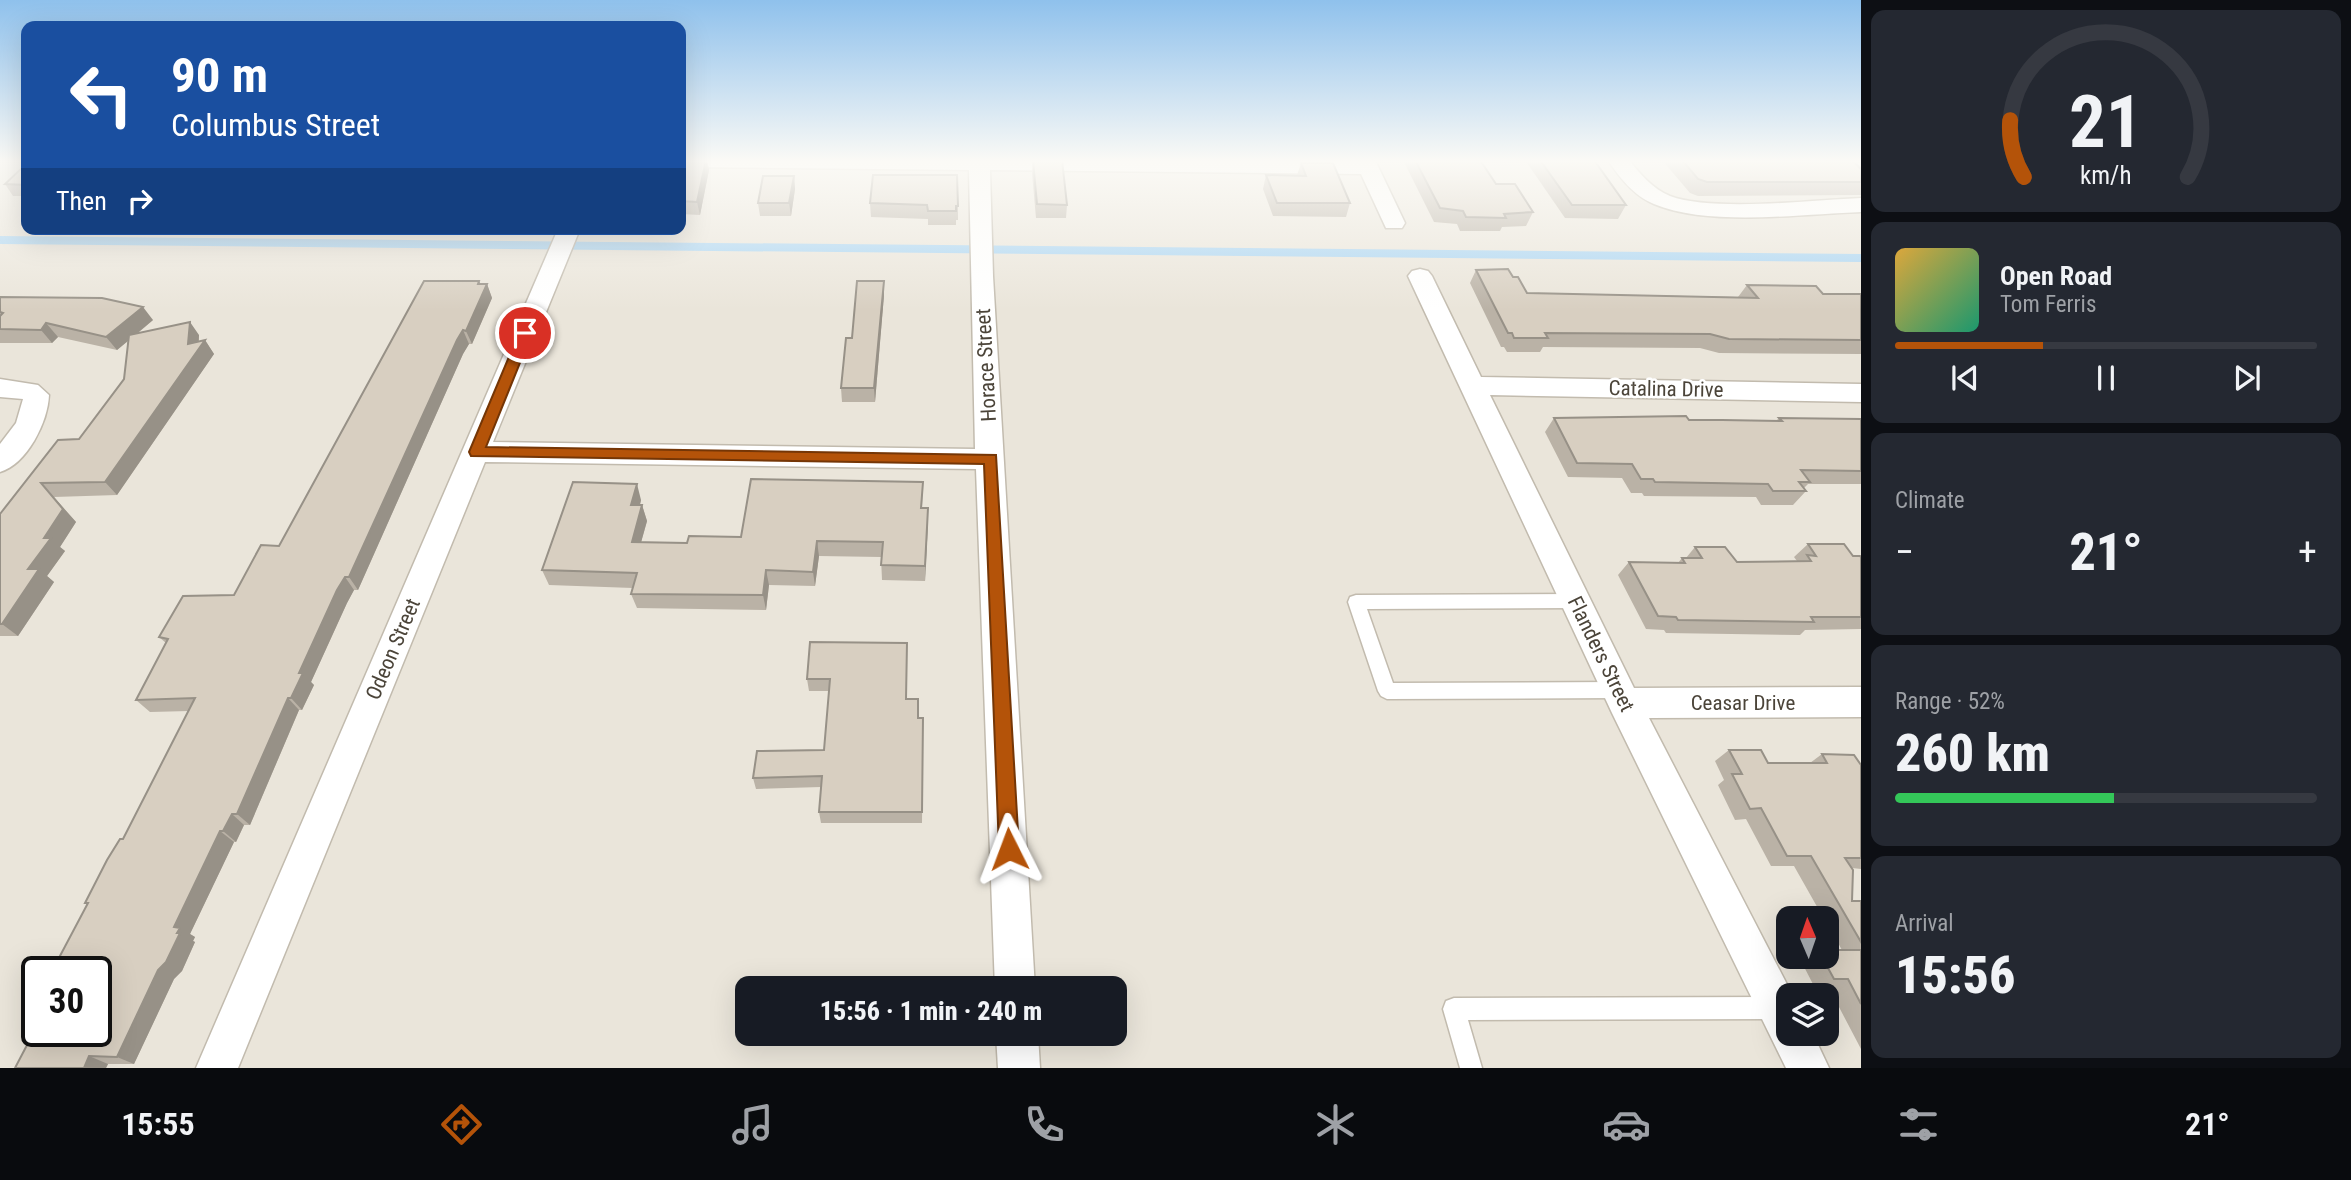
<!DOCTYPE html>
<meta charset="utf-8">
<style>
body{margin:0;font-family:"Roboto Condensed",sans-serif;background:#242831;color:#f1f3f6;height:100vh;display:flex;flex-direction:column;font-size:26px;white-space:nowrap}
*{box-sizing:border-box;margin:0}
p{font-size:23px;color:#9ea1a6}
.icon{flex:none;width:38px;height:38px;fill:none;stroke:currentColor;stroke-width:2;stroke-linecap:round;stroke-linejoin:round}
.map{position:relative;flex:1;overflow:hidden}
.drawer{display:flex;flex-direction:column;gap:10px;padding:10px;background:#0d0f14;width:490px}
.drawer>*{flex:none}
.guide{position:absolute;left:21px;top:21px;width:665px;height:214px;border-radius:14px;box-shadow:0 7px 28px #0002;background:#1a4fa0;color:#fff;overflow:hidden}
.needle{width:46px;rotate:358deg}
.fabs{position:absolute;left:1776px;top:906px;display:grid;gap:14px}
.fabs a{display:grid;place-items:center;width:63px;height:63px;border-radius:14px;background:#171b24;box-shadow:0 7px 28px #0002;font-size:35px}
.speed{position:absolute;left:21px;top:956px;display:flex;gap:14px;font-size:35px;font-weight:700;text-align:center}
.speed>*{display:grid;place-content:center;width:91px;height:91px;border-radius:50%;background:#171b24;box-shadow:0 7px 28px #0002;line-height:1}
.speed .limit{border:4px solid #111;border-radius:10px;background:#fff;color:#111}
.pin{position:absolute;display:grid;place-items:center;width:60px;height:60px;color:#fff;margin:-30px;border:4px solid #fff;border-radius:50%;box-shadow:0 2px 7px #0007}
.me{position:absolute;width:77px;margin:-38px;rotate:357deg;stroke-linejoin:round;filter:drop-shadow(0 0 5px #0008)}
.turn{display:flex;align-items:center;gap:24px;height:147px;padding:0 35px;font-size:32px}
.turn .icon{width:91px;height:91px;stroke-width:2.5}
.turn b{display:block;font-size:49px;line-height:60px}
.then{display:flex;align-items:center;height:66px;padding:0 35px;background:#0003;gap:14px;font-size:26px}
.big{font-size:52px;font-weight:800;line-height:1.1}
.drawer .card{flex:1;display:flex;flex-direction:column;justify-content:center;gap:10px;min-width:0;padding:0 24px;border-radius:14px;background:#242831}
.drawer .dial{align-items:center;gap:0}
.dial svg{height:182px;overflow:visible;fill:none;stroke:#363941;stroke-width:7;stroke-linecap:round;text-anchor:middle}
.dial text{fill:#f1f3f6;stroke:none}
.song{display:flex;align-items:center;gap:21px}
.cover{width:84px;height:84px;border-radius:10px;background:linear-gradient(135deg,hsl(40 70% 55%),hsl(160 70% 35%))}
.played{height:7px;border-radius:4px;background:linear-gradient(90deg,#b45309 35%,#363941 35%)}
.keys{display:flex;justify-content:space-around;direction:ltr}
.heat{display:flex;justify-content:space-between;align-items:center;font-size:38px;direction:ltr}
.charge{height:10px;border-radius:5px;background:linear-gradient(90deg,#34c759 52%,#363941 0)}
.trip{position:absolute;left:735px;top:976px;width:392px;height:70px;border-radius:14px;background:#171b24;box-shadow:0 7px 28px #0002;font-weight:800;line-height:70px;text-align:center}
.tabs{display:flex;height:112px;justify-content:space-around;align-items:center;background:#090b0e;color:#9ea1a6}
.tabs .icon{width:49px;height:49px}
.tabs .current{color:#b45309}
.tabs b{font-size:32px;color:#f1f3f6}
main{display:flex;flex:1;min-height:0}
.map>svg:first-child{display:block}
</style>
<main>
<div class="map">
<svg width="1861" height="1068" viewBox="0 0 1861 1068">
<rect width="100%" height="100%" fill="#f6f3ec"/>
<!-- residential -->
<path fill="#eae5da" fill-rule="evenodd" d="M0 160H26V229H681V160H1861V1068H0ZM1788 919H1827V957H1788ZM37 971H96V1031H37ZM747 989H1115V1034H747ZM1788 996H1827V1034H1788Z"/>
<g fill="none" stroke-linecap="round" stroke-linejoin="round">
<!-- stream -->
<polyline stroke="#a9d4f2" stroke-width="8" points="0,240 1861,258"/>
<defs>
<g id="lane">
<polygon points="1576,594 1582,596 1584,601 1582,606 1576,608 1367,609 1393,683 1618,682 1624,685 1627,690 1624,695 1618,698 1387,699 1381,696 1378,691 1348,602 1350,597 1356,595"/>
<polygon points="1776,997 1784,1000 1787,1008 1784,1016 1776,1019 1468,1020 1482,1068 1460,1068 1443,1009 1446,1001 1454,998"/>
</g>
<g id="street">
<polygon points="681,160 1375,160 1405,223 1402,228 1386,228 1361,174 990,170 993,276 1035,989 995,989 976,469 485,462 238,1068 196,1068 558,229 580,229 493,442 975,449 969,170 681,167"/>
<path d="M1608 160H1629C1640 174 1653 189 1670 196 1713 212 1813 200 1861 198V212C1802 214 1708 227 1654 204 1634 196 1619 177 1608 160Z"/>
<polygon points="1420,269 1428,271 1432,276 1481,377 1861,384 1861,402 1490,395 1634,688 1861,687 1861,717 1649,718 1793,996 1788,996 1788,1034 1813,1034 1829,1068 1786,1068 1612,713 1408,276 1412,271"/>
<path d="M0 379 38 385 49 395C48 422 27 464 0 472V444L16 423 23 399 0 397Z"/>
<polygon points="996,1034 1038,1034 1040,1068 998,1068"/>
</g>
</defs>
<!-- lane casing -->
<use href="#lane" stroke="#c2bbae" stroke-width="3"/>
<!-- street casing -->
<use href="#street" stroke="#c2bbae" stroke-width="3"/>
<!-- lane -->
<use href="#lane" fill="#fff" fill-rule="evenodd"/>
<!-- street -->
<use href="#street" fill="#fff" fill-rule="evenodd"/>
</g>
<!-- wall -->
<g fill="#bab2a6">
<polygon points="681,160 707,160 709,170 700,215 681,214"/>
<polygon points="1033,160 1067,205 1066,218 1036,218 1032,173"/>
<polygon points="1403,160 1480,160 1496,184 1533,212 1526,226 1502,227 1500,231 1460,231 1457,224 1434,222"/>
<polygon points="1525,160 1594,160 1626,205 1618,219 1565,218"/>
<polygon points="1662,160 1852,160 1861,169 1861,195 1698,196 1690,193"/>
<polygon points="1301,163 1350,203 1346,217 1273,216 1263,189 1266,175 1297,175"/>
<polygon points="26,164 26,196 13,196 5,184"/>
<polygon points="794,176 795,189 791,216 760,216 758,203"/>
<polygon points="870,203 958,206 958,220 956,220 956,225 928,225 928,219 871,217"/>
<polygon points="1476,270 1513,277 1527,293 1738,297 1747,285 1823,294 1861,294 1861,354 1719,353 1700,348 1543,347 1540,352 1507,352 1504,347 1501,347 1470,283"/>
<polygon points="884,281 884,295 875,402 842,402 841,388 852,338"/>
<polygon points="481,284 487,284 492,298 472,344 469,344 463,354 358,590 354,590 347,603 311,682 314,685 302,710 299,710 250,825 244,825 236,842 234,842 190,934 195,937 193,941 195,942 182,971 174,979 134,1064 108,1064 106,1068 15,1068 96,1031 87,905 85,903 123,839 189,711 150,712 136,700 166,643 159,637 234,595 279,546"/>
<polygon points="0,297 153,320 138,333 199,335 199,341 205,340 214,354 117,495 54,497 76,522 60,547 65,551 47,576 54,582 18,636 0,636 0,514 79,439 124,379 128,341 117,350 58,337 52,343 0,343"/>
<polygon points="1554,418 1776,421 1779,418 1861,419 1861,484 1808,484 1804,488 1806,491 1793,505 1761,505 1756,497 1644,496 1642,493 1631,493 1622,478 1568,477 1545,432"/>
<polygon points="923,482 922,508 928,508 925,581 882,580 881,557 819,556 815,586 769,585 766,610 637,608 631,594 633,588 549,585 542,570 641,500 640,505 642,505 647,521 641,542 687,543 741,537"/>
<polygon points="1808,544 1853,556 1861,557 1861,629 1805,630 1800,635 1666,633 1664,630 1646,629 1618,575 1629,562 1678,563 1682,558 1686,558 1695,547 1737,562 1797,561 1794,557"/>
<polygon points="907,643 906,699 918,718 923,718 922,823 821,823 819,812 821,787 756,789 753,778 824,750 829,691 809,691 807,679"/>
<polygon points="1729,750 1768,763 1810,763 1822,754 1861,765 1861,869 1852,868 1852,901 1861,901 1861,1049 1829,988 1815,988 1800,959 1803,957 1827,957 1842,950 1827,924 1827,919 1824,919 1794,866 1771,866 1746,819 1735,820 1718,785 1724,780 1715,761"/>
</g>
<!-- shaded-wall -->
<g fill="#979187">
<polygon points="706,160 707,160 709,170 700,215 697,202"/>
<polygon points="794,176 795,189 791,216 789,203"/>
<polygon points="479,281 484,291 487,284 492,298 472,344 466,331"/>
<polygon points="884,281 884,295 875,402 874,388"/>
<polygon points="143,307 153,320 117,350 106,337"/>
<polygon points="190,322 199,335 198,349 205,340 214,354 117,495 105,482 188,344"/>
<polygon points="46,323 58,337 52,343 41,330"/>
<polygon points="463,330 469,344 463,354 358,590 349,577 457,340"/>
<polygon points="41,483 76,522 60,547 65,551 47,576 54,582 18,636 2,624 44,538"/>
<polygon points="637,484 641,500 636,520 631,505"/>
<polygon points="642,505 647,521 637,557 632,542"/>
<polygon points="928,508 928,523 925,581 925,566"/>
<polygon points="817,541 819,556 815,586 813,572"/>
<polygon points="766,570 769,585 766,610 763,595"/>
<polygon points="345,577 354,590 347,603 311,682 314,685 302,710 291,698 299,673 337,590"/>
<polygon points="288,698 299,710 250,825 237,814"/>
<polygon points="232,814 244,825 236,842 223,831"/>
<polygon points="220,831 234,842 190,934 195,937 193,941 195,942 182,971 174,979 134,1064 117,1057 174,927"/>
<polygon points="89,1056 108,1064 106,1068 84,1068"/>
</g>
<!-- building -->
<g fill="#d8cfc1" stroke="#979187" stroke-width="2">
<polygon points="681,160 706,160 697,202 681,201"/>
<polygon points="1033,160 1062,160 1067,205 1037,204"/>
<polygon points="1415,160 1480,160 1496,184 1515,184 1533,212 1504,214 1506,218 1466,217 1463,211 1440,208"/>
<polygon points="1540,160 1594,160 1626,205 1572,205"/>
<polygon points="1682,160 1852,160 1861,169 1861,182 1707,182 1698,179"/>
<polygon points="1301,163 1333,163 1350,203 1277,203 1266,175 1306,176"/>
<polygon points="26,164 26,185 5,184"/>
<polygon points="873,175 957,175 958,206 956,206 956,211 928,211 927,205 870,203"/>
<polygon points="763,176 794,176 789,203 758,203"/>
<polygon points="1508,269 1513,277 1518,277 1527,293 1758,298 1747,285 1816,286 1823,294 1861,294 1861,340 1729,339 1710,334 1545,333 1548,338 1514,338 1512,333 1508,333 1476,270"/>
<polygon points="424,281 479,281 478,284 487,284 466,331 463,330 457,340 349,577 345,577 337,590 299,673 303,673 291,698 288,698 237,814 232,814 223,831 220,831 174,927 180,928 177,933 180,933 166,962 158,970 117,1057 89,1056 84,1068 15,1068 37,1026 37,1031 96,1031 96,971 52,971 88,903 85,903 107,860 120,839 123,839 195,698 136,700 168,639 159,637 183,596 234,595 261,545 279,546"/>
<polygon points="857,281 884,281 874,388 841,388 846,338 852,338"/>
<polygon points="0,297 102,298 143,307 106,337 46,323 41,330 0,329 0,316 3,313 0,312"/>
<polygon points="190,322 188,344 205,340 105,482 41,483 63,509 44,538 51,538 28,569 39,569 2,624 0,624 0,514 58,440 79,439 124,379 129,335"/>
<polygon points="1686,416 1689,420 1722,420 1782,421 1779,418 1861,419 1861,471 1801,470 1810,482 1799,482 1806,491 1773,491 1768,484 1655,482 1653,479 1641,479 1632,464 1577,463 1554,418"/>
<polygon points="751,479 923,482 921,508 928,508 925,566 881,565 883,542 817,541 813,572 766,570 763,595 631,594 637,573 542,570 573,482 637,484 631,505 642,505 632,542 687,543 689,536 741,537"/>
<polygon points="1808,544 1844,544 1853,556 1860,556 1861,557 1861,617 1811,617 1814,622 1678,620 1676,617 1658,616 1629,562 1685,563 1682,558 1702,558 1695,547 1725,547 1737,562 1811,561 1807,555 1816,556"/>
<polygon points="810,642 907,643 906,699 918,699 918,718 923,718 922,812 819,812 822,776 753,778 757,751 824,750 830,679 807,679"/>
<polygon points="1729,750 1761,750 1768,763 1827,763 1822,754 1854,755 1861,765 1861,858 1845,858 1853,870 1852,901 1861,901 1861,942 1811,856 1787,856 1761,808 1750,809 1732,774 1742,774"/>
<polygon points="1827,950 1861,950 1861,1004 1848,979 1834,979 1822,957 1827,957"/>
</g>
<!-- sky -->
<linearGradient id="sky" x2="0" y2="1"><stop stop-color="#8fc1ec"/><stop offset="0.52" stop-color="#fbfaf6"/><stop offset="1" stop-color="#fbfaf6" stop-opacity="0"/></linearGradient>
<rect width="1861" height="310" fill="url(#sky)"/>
<!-- route -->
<polygon fill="#b45309" stroke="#753606" stroke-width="2" points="525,329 532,333 486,447 996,455 1019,849 1016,856 1009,859 1002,856 999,849 984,464 471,456 469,452 519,333"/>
<g text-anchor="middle" stroke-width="5" stroke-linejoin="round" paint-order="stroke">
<!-- street labels -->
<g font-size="21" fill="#4b4439" stroke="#fff">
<text transform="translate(986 365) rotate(-93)" y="7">Horace Street</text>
<text transform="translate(1666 389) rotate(1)" y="7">Catalina Drive</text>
<text transform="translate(393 649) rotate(-67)" y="7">Odeon Street</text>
<text transform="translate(1601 654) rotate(64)" y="7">Flanders Street</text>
<text x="1743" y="710">Ceasar Drive</text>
</g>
</g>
</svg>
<div class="fabs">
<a><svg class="needle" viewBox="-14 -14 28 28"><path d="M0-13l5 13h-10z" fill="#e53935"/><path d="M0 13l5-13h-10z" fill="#9ea1a6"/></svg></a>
<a><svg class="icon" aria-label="layers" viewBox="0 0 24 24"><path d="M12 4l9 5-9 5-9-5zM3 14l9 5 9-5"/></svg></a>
</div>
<div class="speed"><div class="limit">30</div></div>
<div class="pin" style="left:525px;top:333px;background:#d93025"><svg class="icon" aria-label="arrive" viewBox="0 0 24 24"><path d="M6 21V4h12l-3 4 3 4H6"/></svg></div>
<svg class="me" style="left:1009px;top:849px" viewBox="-20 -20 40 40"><path d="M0-17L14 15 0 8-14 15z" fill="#b45309" stroke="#fff" stroke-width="4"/></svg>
<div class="trip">15:56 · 1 min · 240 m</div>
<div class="guide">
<div class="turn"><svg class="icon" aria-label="left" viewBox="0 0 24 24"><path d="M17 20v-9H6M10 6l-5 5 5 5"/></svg><div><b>90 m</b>Columbus Street</div></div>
<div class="then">Then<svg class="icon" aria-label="right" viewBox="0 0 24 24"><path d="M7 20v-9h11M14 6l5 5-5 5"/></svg></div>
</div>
</div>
<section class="drawer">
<div class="card dial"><svg viewBox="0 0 100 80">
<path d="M14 69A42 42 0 1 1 86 69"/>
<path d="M14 69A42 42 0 0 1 8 44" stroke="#b45309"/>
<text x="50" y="56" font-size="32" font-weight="700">21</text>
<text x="50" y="72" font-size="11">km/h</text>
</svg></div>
<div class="card">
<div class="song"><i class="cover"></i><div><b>Open Road</b><p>Tom Ferris</p></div></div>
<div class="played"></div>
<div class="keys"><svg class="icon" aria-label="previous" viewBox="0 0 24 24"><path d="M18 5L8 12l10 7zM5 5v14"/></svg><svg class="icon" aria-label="pause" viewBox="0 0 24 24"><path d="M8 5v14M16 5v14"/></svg><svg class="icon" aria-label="next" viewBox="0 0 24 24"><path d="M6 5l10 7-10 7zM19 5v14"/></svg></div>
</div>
<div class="card"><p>Climate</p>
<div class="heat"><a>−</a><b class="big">21°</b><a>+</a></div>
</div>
<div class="card"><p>Range · 52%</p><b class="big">260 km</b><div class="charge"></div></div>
<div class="card"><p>Arrival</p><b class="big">15:56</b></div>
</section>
</main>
<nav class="tabs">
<b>15:55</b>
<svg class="icon current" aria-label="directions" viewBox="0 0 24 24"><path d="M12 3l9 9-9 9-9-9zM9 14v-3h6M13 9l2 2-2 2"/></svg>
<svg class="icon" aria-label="music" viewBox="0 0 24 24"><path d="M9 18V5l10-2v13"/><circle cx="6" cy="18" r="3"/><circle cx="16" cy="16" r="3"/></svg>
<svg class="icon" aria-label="phone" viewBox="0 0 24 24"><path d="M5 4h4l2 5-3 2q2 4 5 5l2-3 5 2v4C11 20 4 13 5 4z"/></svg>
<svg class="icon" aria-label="climate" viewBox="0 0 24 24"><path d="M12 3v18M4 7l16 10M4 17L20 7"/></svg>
<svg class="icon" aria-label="car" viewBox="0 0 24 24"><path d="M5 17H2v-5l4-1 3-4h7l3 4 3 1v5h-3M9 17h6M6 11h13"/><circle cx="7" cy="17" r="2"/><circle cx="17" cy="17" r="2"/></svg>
<svg class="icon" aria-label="filters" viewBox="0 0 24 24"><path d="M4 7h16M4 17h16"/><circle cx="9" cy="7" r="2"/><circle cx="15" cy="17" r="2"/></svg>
<b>21°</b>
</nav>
